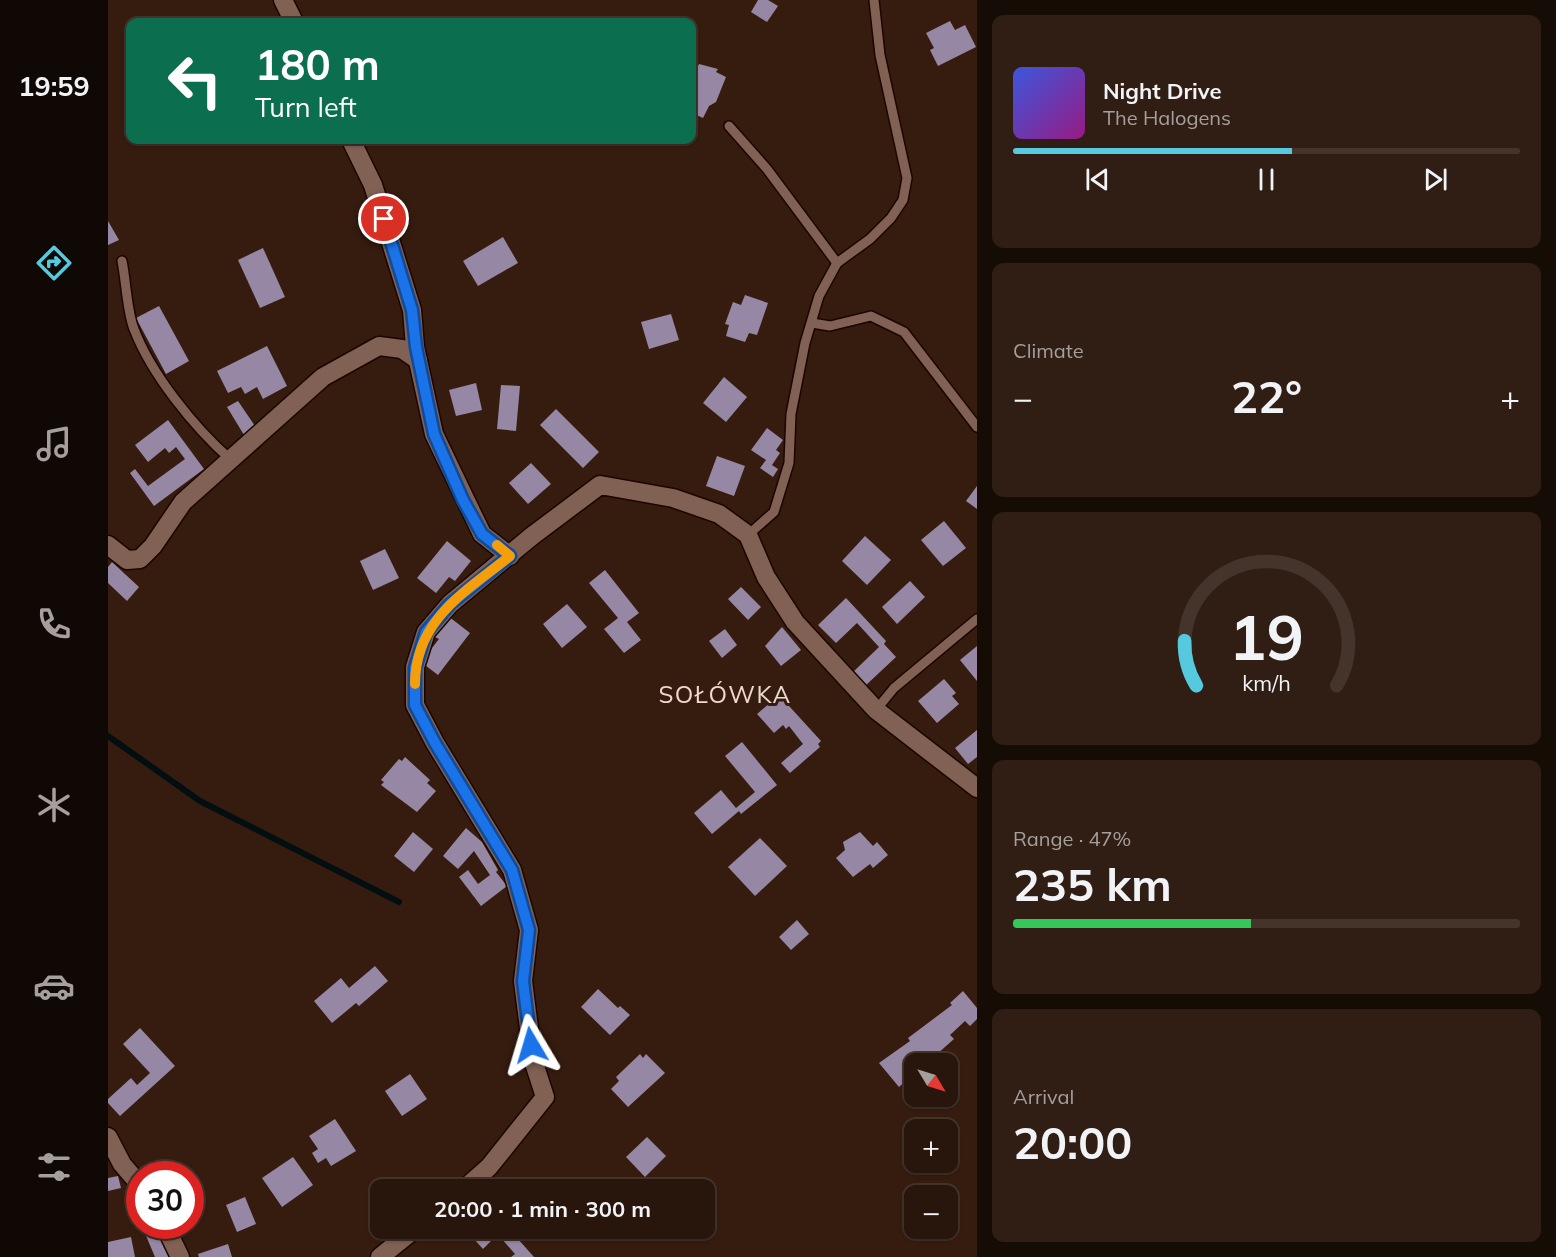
<!DOCTYPE html>
<meta charset="utf-8">
<style>
body{margin:0;font-family:Mulish,sans-serif;background:#301e14;color:#f1f3f6;height:100vh;display:flex;flex-direction:column;font-size:22px;white-space:nowrap}
*{box-sizing:border-box;margin:0}
p{font-size:20px;color:#a59f9d}
.icon{flex:none;width:33px;height:33px;fill:none;stroke:currentColor;stroke-width:2;stroke-linecap:round;stroke-linejoin:round}
.map{position:relative;flex:1;overflow:hidden}
.drawer{display:flex;flex-direction:column;gap:15px;padding:15px;background:#160c06;width:579px}
.drawer>*{flex:none}
.guide{position:absolute;left:18px;top:18px;width:570px;height:126px;border-radius:12px;box-shadow:0 2px 4px #0004,0 0 0 2px #44342c;background:#0b6e4f;color:#fff;overflow:hidden}
.needle{width:39px;rotate:128deg}
.tools{position:absolute;left:796px;top:1053px;display:grid;gap:12px}
.tools a{display:grid;place-items:center;width:54px;height:54px;border-radius:12px;background:#28150b;box-shadow:0 2px 4px #0004,0 0 0 2px #44342c;font-size:30px}
.speed{position:absolute;left:18px;top:1161px;display:flex;gap:12px;font-size:30px;font-weight:700;text-align:center}
.speed>*{display:grid;place-content:center;width:78px;height:78px;border-radius:50%;background:#28150b;box-shadow:0 2px 4px #0004,0 0 0 2px #44342c;line-height:1}
.speed .limit{border:9px solid #d22;background:#fff;color:#111}
.pin{position:absolute;display:grid;place-items:center;width:51px;height:51px;color:#fff;margin:-26px;border:3px solid #fff;border-radius:50%;box-shadow:0 2px 6px #0007}
.me{position:absolute;width:66px;margin:-33px;rotate:353deg;stroke-linejoin:round;filter:drop-shadow(0 0 4px #0008)}
.turn{display:flex;align-items:center;gap:21px;height:126px;padding:0 30px;font-size:27px}
.turn .icon{width:78px;height:78px;stroke-width:2.5}
.turn b{display:block;font-size:42px;line-height:51px}
.big{font-size:45px;font-weight:700;line-height:1.1}
.drawer .card{flex:1;display:flex;flex-direction:column;justify-content:center;gap:9px;min-width:0;padding:0 21px;border-radius:12px;background:#301e14}
.drawer .dial{align-items:center;gap:0}
.dial svg{height:156px;overflow:visible;fill:none;stroke:#44342c;stroke-width:7;stroke-linecap:round;text-anchor:middle}
.dial text{fill:#f1f3f6;stroke:none}
.song{display:flex;align-items:center;gap:18px}
.cover{width:72px;height:72px;border-radius:9px;background:linear-gradient(135deg,hsl(230 70% 55%),hsl(310 70% 35%))}
.played{height:6px;border-radius:3px;background:linear-gradient(90deg,#55cade 55%,#44342c 55%)}
.keys{display:flex;justify-content:space-around;direction:ltr}
.heat{display:flex;justify-content:space-between;align-items:center;font-size:33px;direction:ltr}
.charge{height:9px;border-radius:4px;background:linear-gradient(90deg,#34c759 47%,#44342c 0)}
.trip{position:absolute;left:262px;top:1179px;width:345px;height:60px;border-radius:12px;background:#28150b;box-shadow:0 2px 4px #0004,0 0 0 2px #44342c;font-weight:700;line-height:60px;text-align:center}
main{display:flex;flex:1;min-height:0}
.menu{display:flex;flex-direction:column;width:108px;justify-content:space-around;align-items:center;background:#100804;color:#a59f9d}
.menu .icon{width:42px;height:42px}
.menu .current{color:#55cade}
.menu b{font-size:27px;color:#f1f3f6}
.map>svg:first-child{display:block}
</style>
<main>
<nav class="menu">
<b>19:59</b>
<svg class="icon current" aria-label="directions" viewBox="0 0 24 24"><path d="M12 3l9 9-9 9-9-9zM9 14v-3h6M13 9l2 2-2 2"/></svg>
<svg class="icon" aria-label="music" viewBox="0 0 24 24"><path d="M9 18V5l10-2v13"/><circle cx="6" cy="18" r="3"/><circle cx="16" cy="16" r="3"/></svg>
<svg class="icon" aria-label="phone" viewBox="0 0 24 24"><path d="M5 4h4l2 5-3 2q2 4 5 5l2-3 5 2v4C11 20 4 13 5 4z"/></svg>
<svg class="icon" aria-label="climate" viewBox="0 0 24 24"><path d="M12 3v18M4 7l16 10M4 17L20 7"/></svg>
<svg class="icon" aria-label="car" viewBox="0 0 24 24"><path d="M5 17H2v-5l4-1 3-4h7l3 4 3 1v5h-3M9 17h6M6 11h13"/><circle cx="7" cy="17" r="2"/><circle cx="17" cy="17" r="2"/></svg>
<svg class="icon" aria-label="filters" viewBox="0 0 24 24"><path d="M4 7h16M4 17h16"/><circle cx="9" cy="7" r="2"/><circle cx="15" cy="17" r="2"/></svg>
</nav>
<div class="map">
<svg width="869" height="1257" viewBox="0 0 869 1257">
<rect width="100%" height="100%" fill="#361c0f"/>
<g fill="none" stroke-linecap="round" stroke-linejoin="round">
<!-- stream -->
<polyline stroke="#020e10" stroke-width="6" points="0,736 92,801 291,902"/>
</g>
<!-- building -->
<g fill="#9687a4">
<polygon points="650,0 660,0 670,6 659,22 643,12"/>
<polygon points="842,21 847,30 857,25 868,47 830,66 822,50 826,48 818,33"/>
<polygon points="591,64 610,69 608,72 618,77 608,102 601,106 595,118 584,113 584,79"/>
<polygon points="0,221 11,240 0,245"/>
<polygon points="395,237 410,263 370,286 355,261"/>
<polygon points="155,248 177,297 152,308 130,260"/>
<polygon points="637,295 660,303 649,335 641,333 637,342 618,336 621,325 617,324 625,302 633,305"/>
<polygon points="51,306 81,361 58,374 28,318"/>
<polygon points="563,314 571,340 541,349 533,322"/>
<polygon points="159,346 179,386 155,399 149,387 137,394 133,387 120,393 109,371"/>
<polygon points="616,377 639,397 618,422 595,403"/>
<polygon points="368,383 374,410 348,416 341,390"/>
<polygon points="393,385 412,386 408,431 389,429"/>
<polygon points="130,401 147,426 136,435 119,407"/>
<polygon points="448,409 491,452 475,468 432,425"/>
<polygon points="60,420 96,469 46,506 22,473 27,469 40,486 77,459 68,447 61,453 57,448 40,462 27,445"/>
<polygon points="659,428 675,440 668,450 672,453 664,465 670,469 665,477 652,468 658,460 643,450"/>
<polygon points="609,456 637,466 626,496 598,486"/>
<polygon points="423,463 443,484 420,504 401,483"/>
<polygon points="869,486 869,509 858,501"/>
<polygon points="836,521 858,548 835,566 813,540"/>
<polygon points="757,536 783,560 759,585 734,561"/>
<polygon points="339,541 363,561 347,581 341,577 328,593 309,578"/>
<polygon points="277,549 291,578 265,590 252,561"/>
<polygon points="4,562 31,587 19,601 0,583 0,567"/>
<polygon points="497,570 531,613 519,622 533,640 516,653 496,629 510,618 481,583"/>
<polygon points="802,581 817,597 789,624 774,607"/>
<polygon points="633,587 653,607 640,620 620,599"/>
<polygon points="738,598 778,641 776,644 788,657 756,687 743,674 771,647 749,623 728,643 710,625"/>
<polygon points="459,604 479,627 454,648 435,624"/>
<polygon points="340,616 362,633 330,675 313,662 331,639 325,636"/>
<polygon points="674,627 693,650 673,666 657,646"/>
<polygon points="617,629 629,645 614,658 601,641"/>
<polygon points="869,646 869,681 852,660"/>
<polygon points="836,679 848,693 844,696 851,704 829,723 810,701"/>
<polygon points="671,695 713,741 710,744 712,747 682,773 673,763 695,744 681,726 678,729 675,725 666,733 649,714"/>
<polygon points="869,730 869,757 860,764 847,748"/>
<polygon points="634,742 669,785 633,814 631,811 604,834 586,813 613,790 628,808 647,792 617,756"/>
<polygon points="297,757 322,780 319,783 328,791 309,812 273,785 276,782 273,780 291,759 294,761"/>
<polygon points="358,828 374,842 390,870 388,872 399,886 373,906 351,877 360,870 370,884 382,875 366,851 350,869 335,856"/>
<polygon points="305,832 325,849 306,872 286,856"/>
<polygon points="752,832 765,846 769,842 780,855 765,868 762,864 745,877 728,858 737,850 735,842"/>
<polygon points="652,838 679,866 647,896 620,867"/>
<polygon points="689,920 701,934 683,950 671,937"/>
<polygon points="267,966 280,981 251,1006 248,1003 224,1023 206,1001 233,978 241,988"/>
<polygon points="490,989 510,1008 512,1006 522,1015 502,1035 473,1007"/>
<polygon points="855,991 869,1008 869,1019 862,1026 857,1021 842,1035 846,1039 820,1062 816,1057 807,1064 800,1070 804,1075 791,1087 771,1063 802,1041 800,1038 844,1005 842,1003"/>
<polygon points="32,1028 67,1066 12,1116 0,1103 0,1099 23,1078 29,1085 42,1073 15,1044"/>
<polygon points="532,1054 535,1058 538,1054 557,1073 520,1107 503,1089 511,1081 508,1077"/>
<polygon points="302,1074 319,1099 294,1116 277,1091"/>
<polygon points="227,1119 248,1151 223,1166 218,1158 210,1163 204,1153 210,1149 201,1136"/>
<polygon points="539,1137 558,1156 537,1177 518,1157"/>
<polygon points="185,1157 205,1185 174,1207 154,1178"/>
<polygon points="10,1176 13,1188 0,1191 0,1178"/>
<polygon points="137,1197 148,1224 129,1232 118,1205"/>
<polygon points="48,1226 63,1257 47,1257 36,1231"/>
<polygon points="356,1228 396,1228 375,1249"/>
<polygon points="401,1229 426,1257 403,1257 407,1254 392,1237"/>
<polygon points="23,1237 27,1257 0,1257 0,1242"/>
<polygon points="120,1244 124,1257 91,1257 90,1254"/>
</g>
<g fill="none" stroke-linecap="round" stroke-linejoin="round">
<defs>
<g id="lane">
<polyline points="621,126 659,169 729,263"/>
<path d="M14 261C18 280 19 312 26 329 43 374 86 427 122 459"/>
<polyline points="704,323 722,326 763,316 796,332 869,427"/>
<polyline points="640,535 666,512 681,463 683,414 697,343 711,296 729,263 762,239 783,218 795,200 799,178 772,55 766,0"/>
<polyline points="768,710 786,688 869,619"/>
</g>
<g id="street">
<polyline points="175,0 186,22"/>
<polyline points="243,140 265,185 304,310 307,347 326,434 374,534 402,556"/>
<polyline points="0,545 19,560 32,559 45,546 75,502 215,377 271,346 294,349 310,360"/>
<polyline points="0,1137 14,1164 32,1185"/>
<polyline points="355,1190 381,1167 437,1097 425,1060 415,981 421,930 404,870 327,743 307,705 307,667 318,632 342,604 424,536 492,485 565,498 611,514 640,535 658,577 687,622 768,710 869,788"/>
<polyline points="57,1226 72,1257"/>
<polyline points="272,1257 308,1228"/>
</g>
</defs>
<!-- lane casing -->
<use href="#lane" stroke="#1c0500" stroke-width="12"/>
<!-- street casing -->
<use href="#street" stroke="#1c0500" stroke-width="21"/>
<!-- lane -->
<use href="#lane" stroke="#816153" stroke-width="9"/>
<!-- street -->
<use href="#street" stroke="#816153" stroke-width="18"/>
</g>
<g fill="none" stroke-linecap="round" stroke-linejoin="round">
<defs>
<polyline id="route" points="276,219 304,310 308,347 326,434 355,500 374,534 402,556 342,604 318,632 307,668 307,705 327,743 404,870 421,930 415,981 423,1045"/>
</defs>
<!-- route casing -->
<use href="#route" stroke="#114b97" stroke-width="15"/>
<!-- route -->
<use href="#route" stroke="#1a73e8" stroke-width="10"/>
<!-- slow -->
<path stroke="#f59e0b" stroke-width="10" d="M307 684C307 620 357 592 402 556L389 545"/>
</g>
<g text-anchor="middle" stroke-width="6" stroke-linejoin="round" paint-order="stroke">
<!-- neighbourhood labels -->
<g font-size="24" letter-spacing="1.5" fill="#ecd9d1" stroke="#361c0f">
<text x="617" y="703">SOŁÓWKA</text>
</g>
</g>
</svg>
<div class="tools">
<a><svg class="needle" viewBox="-14 -14 28 28"><path d="M0-13l5 13h-10z" fill="#e53935"/><path d="M0 13l5-13h-10z" fill="#a59f9d"/></svg></a>
<a>+</a>
<a>−</a>
</div>
<div class="speed"><div class="limit">30</div></div>
<div class="pin" style="left:276px;top:219px;background:#d93025"><svg class="icon" aria-label="arrive" viewBox="0 0 24 24"><path d="M6 21V4h12l-3 4 3 4H6"/></svg></div>
<svg class="me" style="left:423px;top:1045px" viewBox="-20 -20 40 40"><path d="M0-17L14 15 0 8-14 15z" fill="#1a73e8" stroke="#fff" stroke-width="4"/></svg>
<div class="trip">20:00 · 1 min · 300 m</div>
<div class="guide">
<div class="turn"><svg class="icon" aria-label="left" viewBox="0 0 24 24"><path d="M17 20v-9H6M10 6l-5 5 5 5"/></svg><div><b>180 m</b>Turn left</div></div>
</div>
</div>
<section class="drawer">
<div class="card">
<div class="song"><i class="cover"></i><div><b>Night Drive</b><p>The Halogens</p></div></div>
<div class="played"></div>
<div class="keys"><svg class="icon" aria-label="previous" viewBox="0 0 24 24"><path d="M18 5L8 12l10 7zM5 5v14"/></svg><svg class="icon" aria-label="pause" viewBox="0 0 24 24"><path d="M8 5v14M16 5v14"/></svg><svg class="icon" aria-label="next" viewBox="0 0 24 24"><path d="M6 5l10 7-10 7zM19 5v14"/></svg></div>
</div>
<div class="card"><p>Climate</p>
<div class="heat"><a>−</a><b class="big">22°</b><a>+</a></div>
</div>
<div class="card dial"><svg viewBox="0 0 100 80">
<path d="M14 69A42 42 0 1 1 86 69"/>
<path d="M14 69A42 42 0 0 1 8 46" stroke="#55cade"/>
<text x="50" y="56" font-size="32" font-weight="700">19</text>
<text x="50" y="72" font-size="11">km/h</text>
</svg></div>
<div class="card"><p>Range · 47%</p><b class="big">235 km</b><div class="charge"></div></div>
<div class="card"><p>Arrival</p><b class="big">20:00</b></div>
</section>
</main>
